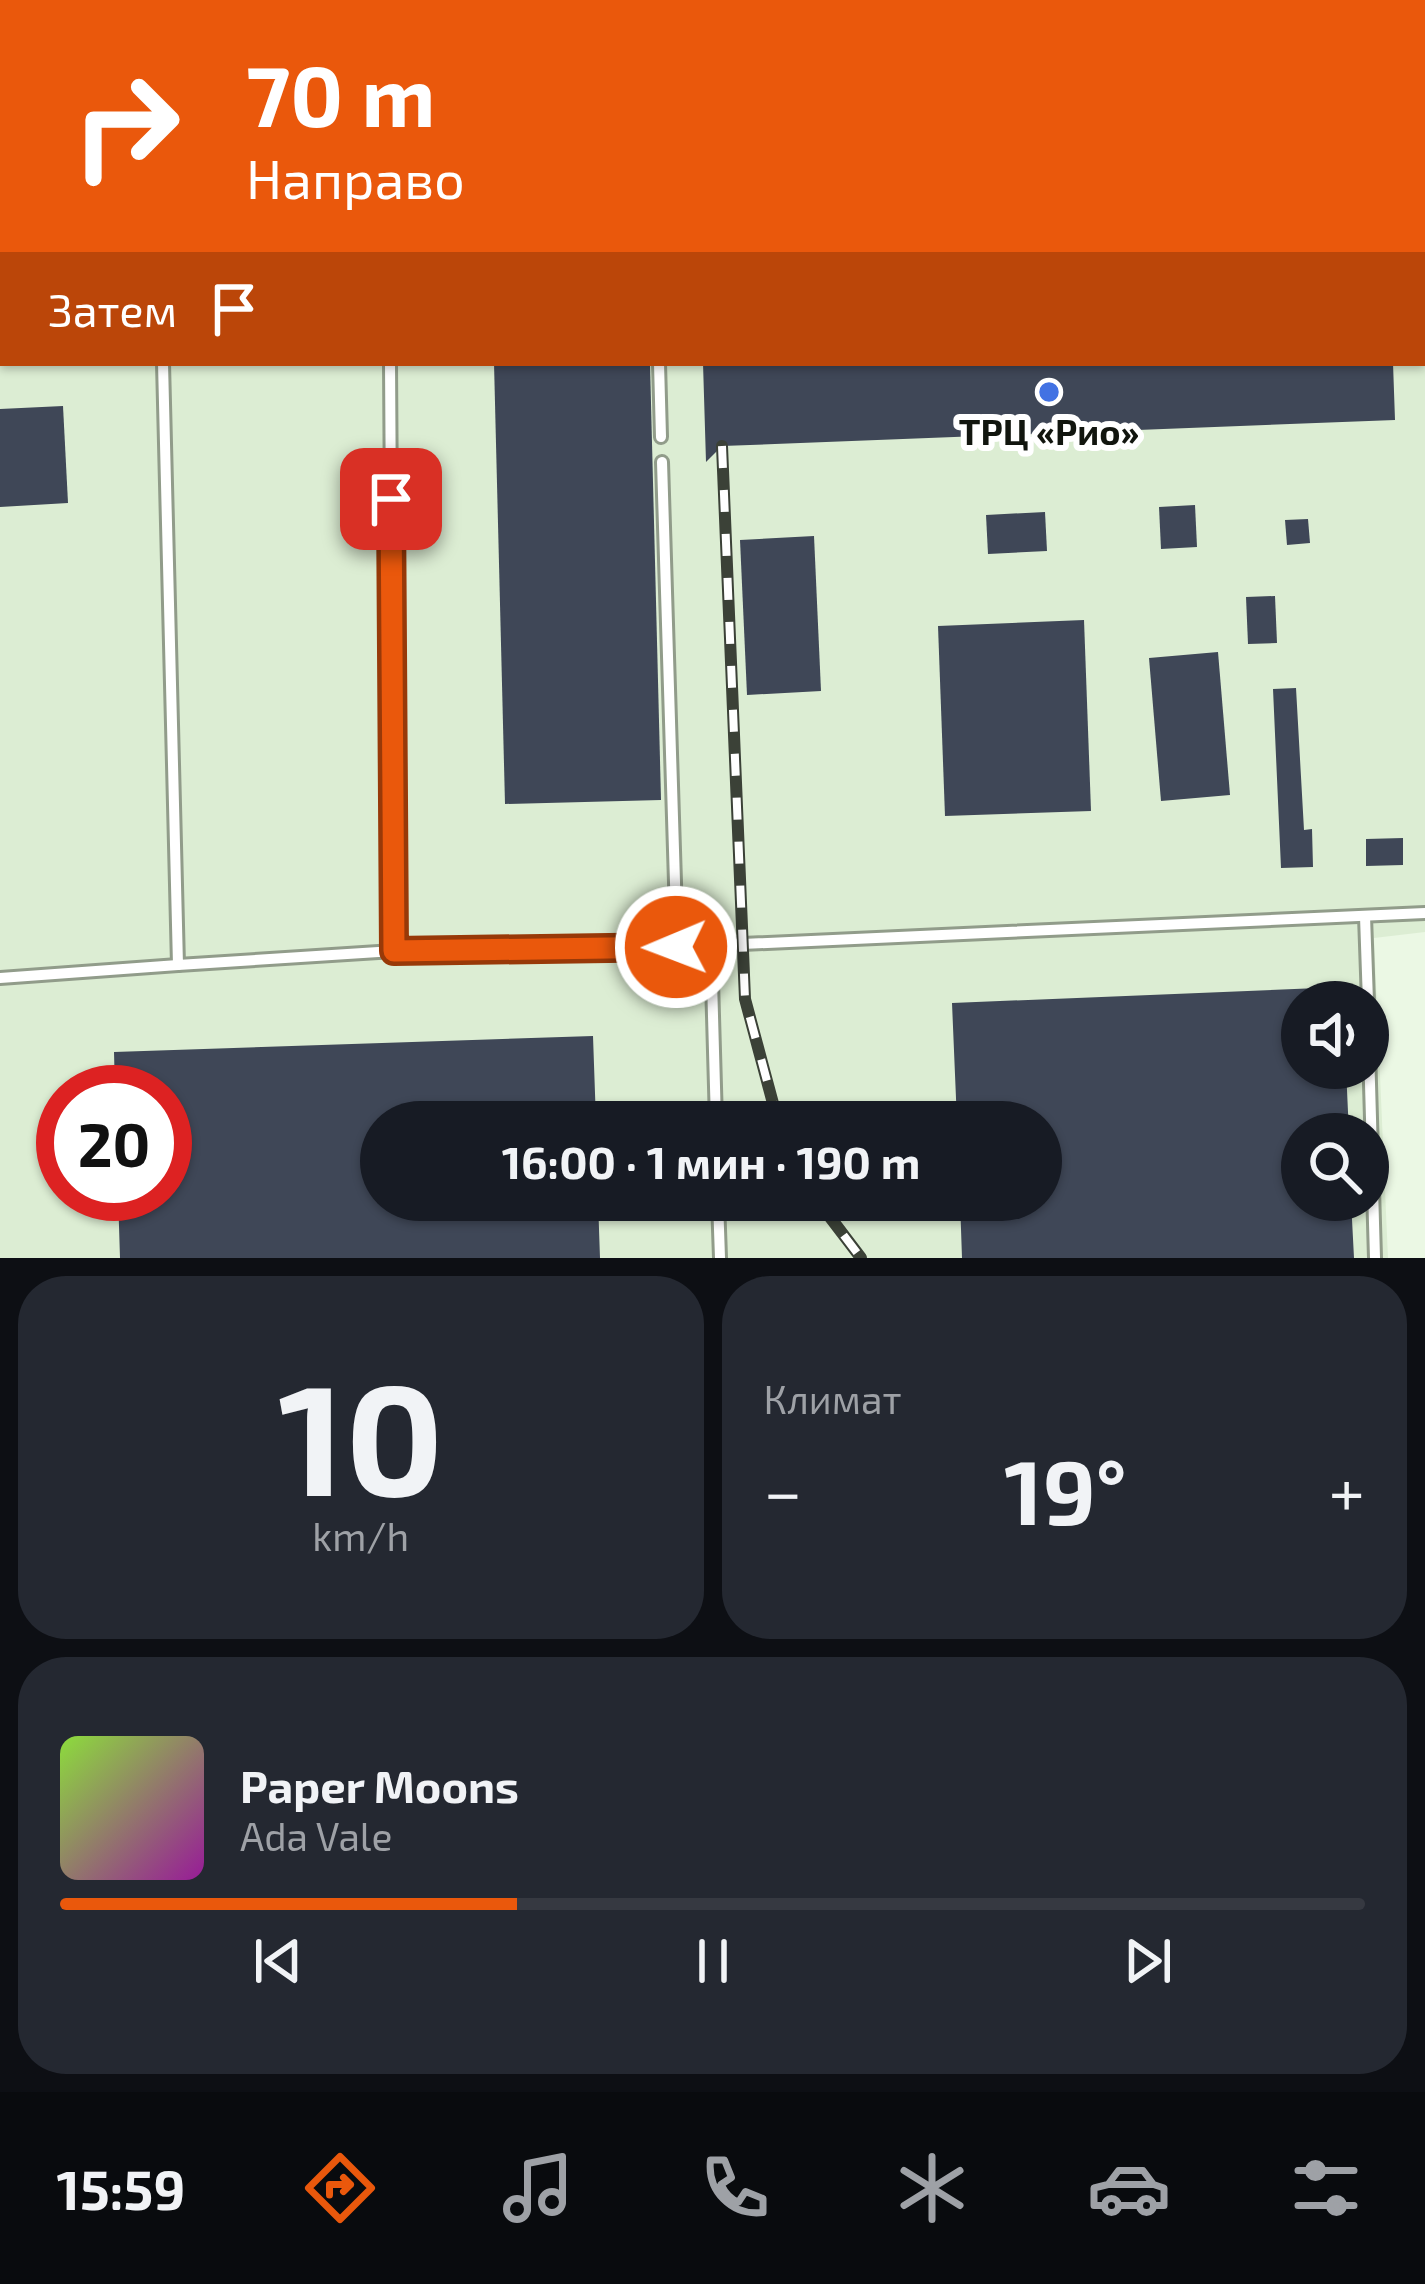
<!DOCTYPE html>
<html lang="ru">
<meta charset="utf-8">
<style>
body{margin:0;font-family:"Exo 2",sans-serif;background:#242831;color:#f1f3f6;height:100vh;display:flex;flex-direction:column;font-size:45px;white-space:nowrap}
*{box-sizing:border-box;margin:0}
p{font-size:39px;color:#9ea1a6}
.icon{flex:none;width:66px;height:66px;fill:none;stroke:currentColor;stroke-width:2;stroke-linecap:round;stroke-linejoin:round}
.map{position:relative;height:1258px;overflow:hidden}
.details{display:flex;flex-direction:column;gap:18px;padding:18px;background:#0d0f14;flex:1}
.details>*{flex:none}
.guide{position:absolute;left:0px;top:0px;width:1425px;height:366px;box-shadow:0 3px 9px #0004;background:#ea580c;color:#fff;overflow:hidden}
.buttons{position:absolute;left:1281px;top:981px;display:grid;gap:24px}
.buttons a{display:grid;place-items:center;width:108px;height:108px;border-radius:50%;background:#171b24;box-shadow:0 3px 9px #0004;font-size:60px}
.speed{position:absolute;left:36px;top:1065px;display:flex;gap:24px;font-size:60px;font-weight:700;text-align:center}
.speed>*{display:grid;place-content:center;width:156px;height:156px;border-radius:50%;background:#171b24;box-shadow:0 3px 9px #0004;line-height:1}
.speed .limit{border:18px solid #d22;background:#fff;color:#111}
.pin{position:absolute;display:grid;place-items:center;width:102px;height:102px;color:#fff;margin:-51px;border-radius:24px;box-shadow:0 6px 18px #0006}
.me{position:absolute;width:132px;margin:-66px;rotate:269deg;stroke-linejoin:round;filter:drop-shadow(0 0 9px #0008)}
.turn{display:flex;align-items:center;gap:42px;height:252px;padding:0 48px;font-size:54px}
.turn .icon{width:156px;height:156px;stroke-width:2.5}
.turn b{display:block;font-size:84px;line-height:102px}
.then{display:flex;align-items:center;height:114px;padding:0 48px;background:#0003;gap:24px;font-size:45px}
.big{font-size:90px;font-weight:700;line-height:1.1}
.details .widget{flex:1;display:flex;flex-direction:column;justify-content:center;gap:18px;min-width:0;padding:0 42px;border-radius:48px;background:#242831}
.details .dial{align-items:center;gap:0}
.dial b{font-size:156px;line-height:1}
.song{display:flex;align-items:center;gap:36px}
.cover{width:144px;height:144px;border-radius:18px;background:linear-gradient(135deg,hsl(90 70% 55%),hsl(300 70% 35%))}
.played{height:12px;border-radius:6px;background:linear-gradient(90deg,#ea580c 35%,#363941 35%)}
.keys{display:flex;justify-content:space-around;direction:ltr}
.heat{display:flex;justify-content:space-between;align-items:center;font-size:66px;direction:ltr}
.details .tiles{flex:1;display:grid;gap:18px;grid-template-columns:1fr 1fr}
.widget:last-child{grid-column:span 2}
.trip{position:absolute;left:360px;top:1101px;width:702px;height:120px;border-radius:60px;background:#171b24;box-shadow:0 3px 9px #0004;font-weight:700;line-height:120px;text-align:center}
.dock{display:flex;height:192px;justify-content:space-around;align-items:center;background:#090b0e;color:#9ea1a6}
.dock .icon{width:84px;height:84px}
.dock .current{color:#ea580c}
.dock b{font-size:54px;color:#f1f3f6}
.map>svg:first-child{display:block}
</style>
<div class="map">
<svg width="1425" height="1258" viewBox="0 0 1425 1258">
<rect width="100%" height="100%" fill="#ebf8e4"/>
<!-- built -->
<path fill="#dcedd3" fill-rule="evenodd" d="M0 0H1425V932L1374 938 1388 1258H0ZM3 3H1422V363H3ZM1302 1002H1368V1068H1302ZM63 1092H165V1194H63ZM381 1122H1041V1200H381ZM1302 1134H1368V1200H1302Z"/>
<!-- building -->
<g fill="#3f4757">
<polygon points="494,363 650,363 661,800 505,804"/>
<polygon points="703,363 1393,363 1395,420 722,446 706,462"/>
<polygon points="63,406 68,503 0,507 0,409"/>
<polygon points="1195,505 1197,547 1161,549 1159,507"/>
<polygon points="1045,512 1047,551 988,554 986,515"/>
<polygon points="1308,519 1310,543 1287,545 1285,520"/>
<polygon points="814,536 821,691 747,695 740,540"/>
<polygon points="1275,596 1277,643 1248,644 1246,597"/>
<polygon points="1084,620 1091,811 945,816 938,626"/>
<polygon points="1218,652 1230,795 1161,801 1149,658"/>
<polygon points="1296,688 1304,830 1312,829 1313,867 1281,868 1273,689"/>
<polygon points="1403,838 1403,865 1366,866 1366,839"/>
<polygon points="1343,987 1343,1002 1302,1002 1302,1068 1346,1068 1349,1134 1302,1134 1302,1200 1351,1200 1354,1258 962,1258 960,1200 1041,1200 1041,1122 957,1122 952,1003"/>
<polygon points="593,1036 596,1122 381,1122 381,1200 598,1200 600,1258 120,1258 118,1194 165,1194 165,1092 115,1092 114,1052"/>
</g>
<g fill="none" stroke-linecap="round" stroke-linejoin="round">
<defs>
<g id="lane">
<polyline points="150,0 150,3"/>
<polyline points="386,0 386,3"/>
<polyline points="647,0 647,3"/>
<polyline points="163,363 178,965 394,951 677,947 662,462"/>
<polyline points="390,363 394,951"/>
<polyline points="659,363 661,437"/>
<polyline points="1365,916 1368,1002"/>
<polyline points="711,945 716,1122"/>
<polyline points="677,947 1425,913"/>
<polyline points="0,978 178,965"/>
<polyline points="1368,1014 1375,1258"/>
<polyline points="718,1200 720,1258"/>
</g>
</defs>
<!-- lane casing -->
<use href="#lane" stroke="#919c8a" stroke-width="16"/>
<!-- lane -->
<use href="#lane" stroke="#fff" stroke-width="10"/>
<defs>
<g id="rail">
<polyline points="722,446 745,999 778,1122"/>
<polyline points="817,1200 861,1258"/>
</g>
</defs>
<!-- rail casing -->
<use href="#rail" stroke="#3b4137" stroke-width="12"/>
<!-- rail -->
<use href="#rail" stroke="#fff" stroke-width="8" stroke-dasharray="22" stroke-linecap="butt"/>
</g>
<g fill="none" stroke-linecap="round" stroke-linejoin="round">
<defs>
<polyline id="route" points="391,499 394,951 676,947"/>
</defs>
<!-- route casing -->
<use href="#route" stroke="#983908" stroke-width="30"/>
<!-- route -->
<use href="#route" stroke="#ea580c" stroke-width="21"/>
</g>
<!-- markers -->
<circle fill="#4272e3" stroke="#fff" stroke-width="4.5" cx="1049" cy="392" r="12"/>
<g text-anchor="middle" stroke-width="12" stroke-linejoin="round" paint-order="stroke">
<!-- poi labels -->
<g font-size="36" font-weight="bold" fill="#11150e" stroke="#fff">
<text x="1049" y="445">ТРЦ «Рио»</text>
</g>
</g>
</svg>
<div class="buttons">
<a><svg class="icon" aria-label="sound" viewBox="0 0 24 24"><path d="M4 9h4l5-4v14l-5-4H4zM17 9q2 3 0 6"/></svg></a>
<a><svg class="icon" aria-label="search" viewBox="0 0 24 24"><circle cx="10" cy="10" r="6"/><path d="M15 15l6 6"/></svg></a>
</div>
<div class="speed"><div class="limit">20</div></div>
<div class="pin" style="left:391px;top:499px;background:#d93025"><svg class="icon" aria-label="arrive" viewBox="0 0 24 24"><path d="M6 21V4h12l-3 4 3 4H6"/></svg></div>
<svg class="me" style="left:676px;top:947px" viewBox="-20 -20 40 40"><circle r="17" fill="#ea580c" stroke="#fff" stroke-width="3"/><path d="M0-11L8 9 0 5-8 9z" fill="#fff"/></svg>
<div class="trip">16:00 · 1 мин · 190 m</div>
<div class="guide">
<div class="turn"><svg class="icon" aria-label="right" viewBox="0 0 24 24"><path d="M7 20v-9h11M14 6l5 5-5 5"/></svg><div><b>70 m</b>Направо</div></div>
<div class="then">Затем<svg class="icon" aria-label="arrive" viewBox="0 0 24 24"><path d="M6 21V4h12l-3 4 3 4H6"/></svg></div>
</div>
</div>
<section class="details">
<div class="tiles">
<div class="widget dial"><b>10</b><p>km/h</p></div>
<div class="widget"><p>Климат</p>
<div class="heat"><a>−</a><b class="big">19°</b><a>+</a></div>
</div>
<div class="widget">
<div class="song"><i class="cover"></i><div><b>Paper Moons</b><p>Ada Vale</p></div></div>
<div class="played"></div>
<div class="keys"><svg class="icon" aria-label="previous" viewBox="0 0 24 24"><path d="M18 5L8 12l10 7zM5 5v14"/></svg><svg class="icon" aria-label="pause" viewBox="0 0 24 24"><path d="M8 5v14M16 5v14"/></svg><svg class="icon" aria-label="next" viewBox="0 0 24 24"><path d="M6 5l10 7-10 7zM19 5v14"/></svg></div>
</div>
</div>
</section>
<nav class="dock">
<b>15:59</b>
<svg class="icon current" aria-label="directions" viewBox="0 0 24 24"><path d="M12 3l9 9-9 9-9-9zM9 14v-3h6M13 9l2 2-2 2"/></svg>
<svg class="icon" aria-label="music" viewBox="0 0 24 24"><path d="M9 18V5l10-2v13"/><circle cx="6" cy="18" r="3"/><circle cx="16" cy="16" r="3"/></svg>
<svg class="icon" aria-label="phone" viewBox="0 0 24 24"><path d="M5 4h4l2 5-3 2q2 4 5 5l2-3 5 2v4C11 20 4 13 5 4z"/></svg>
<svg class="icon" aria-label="climate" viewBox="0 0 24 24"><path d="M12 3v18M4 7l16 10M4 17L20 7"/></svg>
<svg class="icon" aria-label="car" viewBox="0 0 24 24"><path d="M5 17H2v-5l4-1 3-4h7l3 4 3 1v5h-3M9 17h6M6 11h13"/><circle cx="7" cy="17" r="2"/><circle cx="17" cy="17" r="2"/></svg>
<svg class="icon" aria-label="filters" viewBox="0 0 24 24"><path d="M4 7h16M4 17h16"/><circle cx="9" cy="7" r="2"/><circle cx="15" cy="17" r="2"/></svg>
</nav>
